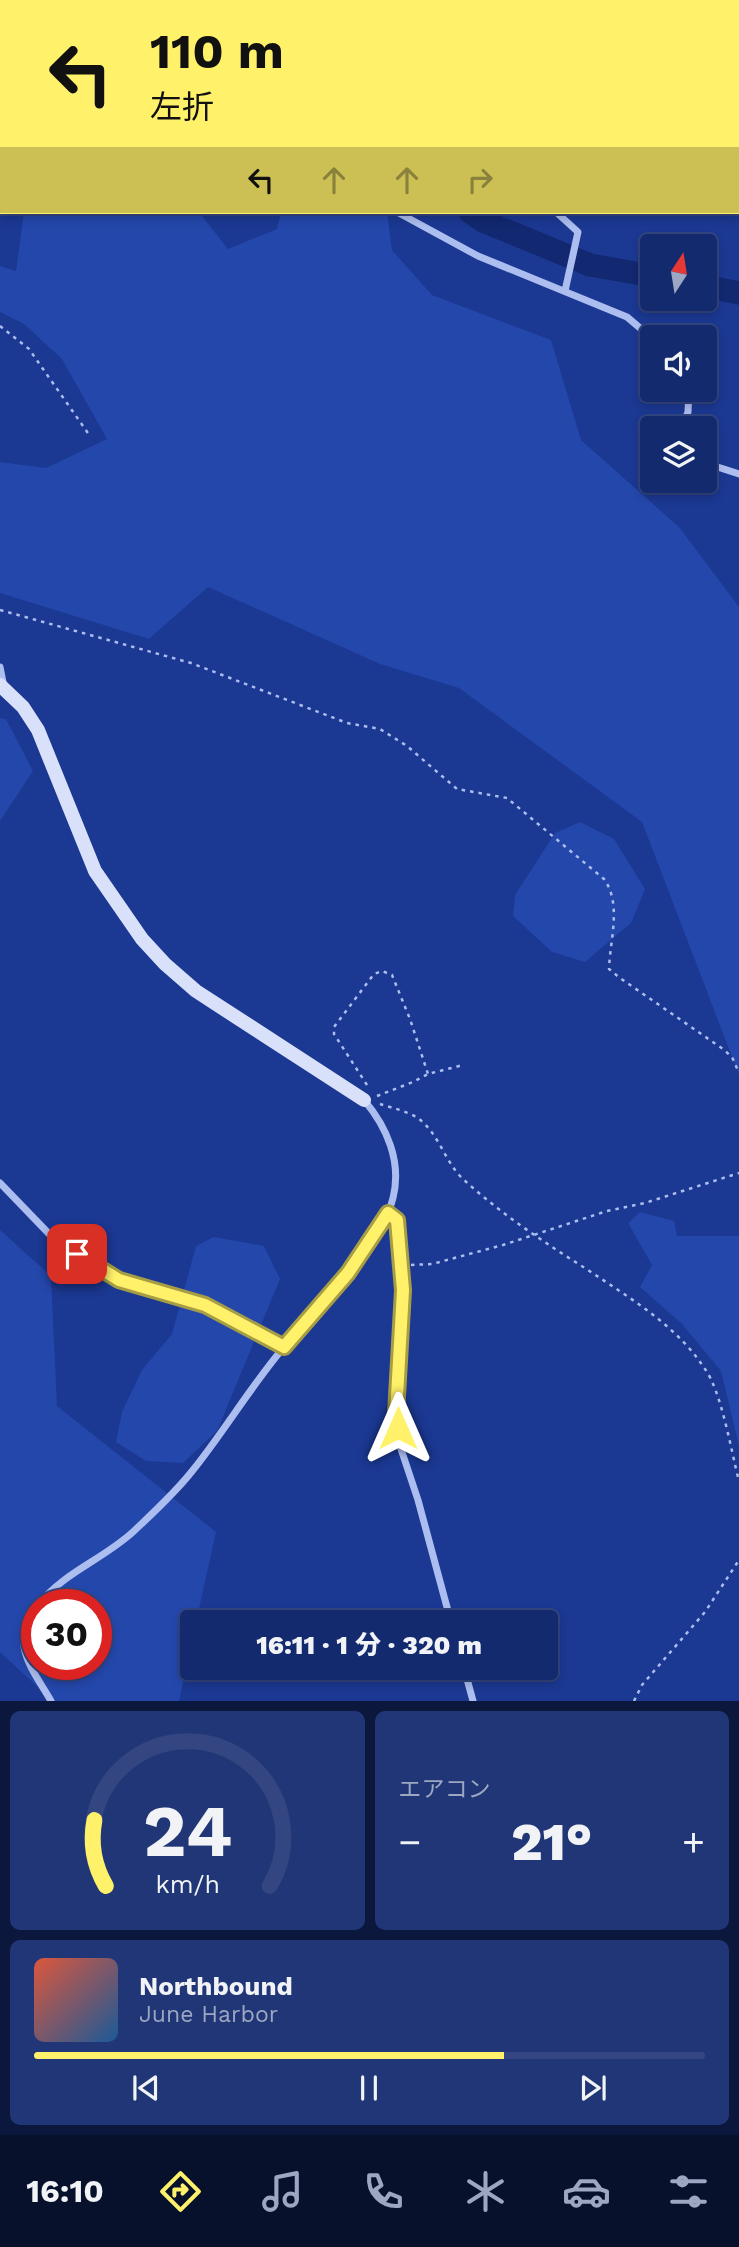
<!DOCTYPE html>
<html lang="ja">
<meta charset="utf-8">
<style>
body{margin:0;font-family:"Work Sans","Noto Sans JP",sans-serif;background:#213676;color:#f1f3f6;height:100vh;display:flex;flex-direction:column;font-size:26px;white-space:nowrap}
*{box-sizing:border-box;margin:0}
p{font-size:23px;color:#9da7c2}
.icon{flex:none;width:38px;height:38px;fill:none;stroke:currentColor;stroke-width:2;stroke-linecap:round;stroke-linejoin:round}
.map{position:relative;height:1701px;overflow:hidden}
.side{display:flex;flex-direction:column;gap:10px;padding:10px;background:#0b173c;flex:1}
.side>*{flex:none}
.hud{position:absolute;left:0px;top:0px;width:740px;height:214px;box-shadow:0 4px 10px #0003,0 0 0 2px #334681;background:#fff16a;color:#111;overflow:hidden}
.needle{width:46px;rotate:12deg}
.controls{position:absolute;left:640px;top:234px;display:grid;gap:14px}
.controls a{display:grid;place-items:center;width:77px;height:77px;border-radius:7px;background:#142a6e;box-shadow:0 4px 10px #0003,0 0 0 2px #334681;font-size:35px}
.speed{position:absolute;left:21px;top:1589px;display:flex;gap:14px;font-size:35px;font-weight:700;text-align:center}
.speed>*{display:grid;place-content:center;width:91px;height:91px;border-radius:50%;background:#142a6e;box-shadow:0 4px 10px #0003,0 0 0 2px #334681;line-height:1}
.speed .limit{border:10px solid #d22;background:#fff;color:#111}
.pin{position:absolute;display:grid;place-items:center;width:60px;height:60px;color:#fff;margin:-30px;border-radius:14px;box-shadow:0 4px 10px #0006}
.me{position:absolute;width:77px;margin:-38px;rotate:0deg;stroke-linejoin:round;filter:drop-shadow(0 0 5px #0008)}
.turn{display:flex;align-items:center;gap:24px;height:147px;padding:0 35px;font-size:32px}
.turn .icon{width:91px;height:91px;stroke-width:2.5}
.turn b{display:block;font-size:49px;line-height:60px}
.lanes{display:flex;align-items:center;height:66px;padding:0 35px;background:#0003;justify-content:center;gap:35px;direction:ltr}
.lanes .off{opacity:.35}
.big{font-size:52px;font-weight:800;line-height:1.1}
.side .card{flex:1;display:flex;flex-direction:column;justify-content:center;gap:10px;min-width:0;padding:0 24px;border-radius:10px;background:#213676}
.side .dial{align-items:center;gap:0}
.dial svg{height:182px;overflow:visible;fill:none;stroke:#334681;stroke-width:7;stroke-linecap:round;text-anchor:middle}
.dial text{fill:#f1f3f6;stroke:none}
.song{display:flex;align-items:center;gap:21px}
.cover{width:84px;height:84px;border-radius:10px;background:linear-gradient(135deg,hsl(10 70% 55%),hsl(210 70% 35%))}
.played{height:7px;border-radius:4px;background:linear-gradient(90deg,#fff16a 70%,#334681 70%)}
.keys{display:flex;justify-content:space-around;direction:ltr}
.heat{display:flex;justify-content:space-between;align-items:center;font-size:38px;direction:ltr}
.side .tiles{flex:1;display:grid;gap:10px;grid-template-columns:1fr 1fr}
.card:last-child{grid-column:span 2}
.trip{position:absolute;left:180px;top:1610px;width:378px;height:70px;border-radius:7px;background:#142a6e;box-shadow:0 4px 10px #0003,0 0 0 2px #334681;font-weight:800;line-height:70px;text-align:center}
.menu{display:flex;height:112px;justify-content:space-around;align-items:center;background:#08112c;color:#9da7c2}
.menu .icon{width:49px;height:49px}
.menu .on{color:#fff16a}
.menu b{font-size:32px;color:#f1f3f6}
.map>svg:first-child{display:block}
</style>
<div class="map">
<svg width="739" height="1701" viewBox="0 0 739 1701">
<rect width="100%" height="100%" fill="#1b3892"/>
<!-- green -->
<g fill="#2447ab" fill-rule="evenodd">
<polygon points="24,212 199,212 228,249 277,229 281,212 387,212 392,250 432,295 551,340 581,440 679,527 739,607 739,1075 642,822 459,688 380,664 208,587 149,639 0,593 0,462 46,468 107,439 62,359 24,324 0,312 0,266 16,271"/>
<polygon points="0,718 6,719 33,771 0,821"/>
<polygon points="580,822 614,839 645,889 631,923 585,962 552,952 513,916 515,895 555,833"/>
<polygon points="640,1212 674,1221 677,1236 739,1236 739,1446 721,1371 682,1324 640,1287 652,1265 628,1223"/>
<path d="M0 1230 51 1276 57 1406 216 1532 196 1622H192V1640L179 1701H53L0 1652ZM37 1605H96V1664H37Z"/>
<polygon points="214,1237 264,1246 280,1279 217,1431 183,1463 146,1461 116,1442 122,1412 142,1370 172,1334 196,1246"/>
</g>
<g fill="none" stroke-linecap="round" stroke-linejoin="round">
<!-- river -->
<g stroke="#122870" stroke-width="23">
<polyline points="293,0 295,2"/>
<polyline points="470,212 483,221 590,265 653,276"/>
<polyline points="705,286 739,293"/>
</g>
<!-- path -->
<g stroke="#acbdef" stroke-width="2.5" stroke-dasharray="3.5 5" stroke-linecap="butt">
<polyline points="553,0 555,2"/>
<polyline points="738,170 739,171"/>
<polyline points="0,326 29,349 90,436"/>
<path d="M0 610 191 663 347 723 380 729 407 746 457 789 507 798 604 879C622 904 610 939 609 969L620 978 723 1049 732 1057 739 1073"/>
<polyline points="367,1085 334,1034 334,1027 374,974 382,971 392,975 410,1019 428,1074"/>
<polyline points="377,1096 413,1082 428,1074 463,1065"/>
<path d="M380 1104C392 1108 408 1111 419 1119 439 1134 445 1162 463 1179 501 1214 545 1243 588 1270 631 1299 676 1325 705 1369 722 1393 731 1451 739 1481"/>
<polyline points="411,1265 432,1264 503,1245 607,1211 645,1203 739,1173"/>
<polyline points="634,1701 642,1685 705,1612 739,1560"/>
</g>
<!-- street -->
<g stroke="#acbdef" stroke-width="7">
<polyline points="16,0 19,2"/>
<polyline points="348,0 349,2"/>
<polyline points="534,2 535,0"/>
<polyline points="397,212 478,256 627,317 653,339"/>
<polyline points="556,212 578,232 565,291"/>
<polyline points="681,429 688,412 689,390"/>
<polyline points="705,463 739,474"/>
<polyline points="0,667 4,687"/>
<polyline points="0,1183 54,1239 100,1270 119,1280 205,1305 284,1347"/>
<polyline points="388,1213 397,1220 403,1290 396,1414 399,1443 418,1500 451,1622"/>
<path d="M38 1605C64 1572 104 1559 134 1531 154 1512 176 1492 193 1470 225 1430 251 1386 284 1347 316 1308 381 1246 393 1198 402 1162 387 1127 364 1100"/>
<path d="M37 1606C8 1643 32 1668 51 1701"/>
<polyline points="464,1668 473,1701"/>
</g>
<!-- secondary -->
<polyline stroke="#d9e1fa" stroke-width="14" points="0,685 23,707 38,730 95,871 142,939 165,964 196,991 364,1100"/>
</g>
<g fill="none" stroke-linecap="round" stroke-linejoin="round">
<defs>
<polyline id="route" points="77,1254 119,1280 205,1305 284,1347 348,1273 388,1213 397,1220 403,1290 396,1414 398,1428"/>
</defs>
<!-- route casing -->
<use href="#route" stroke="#a69d45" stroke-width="18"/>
<!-- route -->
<use href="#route" stroke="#fff16a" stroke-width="12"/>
</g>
</svg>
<div class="controls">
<a><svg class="needle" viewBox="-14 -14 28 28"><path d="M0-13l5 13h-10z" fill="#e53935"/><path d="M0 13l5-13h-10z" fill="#9da7c2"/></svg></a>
<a><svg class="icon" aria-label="sound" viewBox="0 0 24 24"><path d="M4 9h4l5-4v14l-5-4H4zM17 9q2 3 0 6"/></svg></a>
<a><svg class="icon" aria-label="layers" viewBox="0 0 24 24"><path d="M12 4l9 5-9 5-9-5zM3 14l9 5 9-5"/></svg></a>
</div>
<div class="speed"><div class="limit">30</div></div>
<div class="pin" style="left:77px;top:1254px;background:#d93025"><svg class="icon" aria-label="arrive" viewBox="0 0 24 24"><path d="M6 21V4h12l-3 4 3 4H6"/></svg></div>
<svg class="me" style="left:398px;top:1428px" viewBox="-20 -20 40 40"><path d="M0-17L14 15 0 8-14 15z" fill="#fff16a" stroke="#fff" stroke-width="4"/></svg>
<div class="trip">16:11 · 1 分 · 320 m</div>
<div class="hud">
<div class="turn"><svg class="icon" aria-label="left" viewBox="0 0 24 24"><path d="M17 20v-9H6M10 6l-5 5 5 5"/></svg><div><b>110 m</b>左折</div></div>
<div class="lanes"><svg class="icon" aria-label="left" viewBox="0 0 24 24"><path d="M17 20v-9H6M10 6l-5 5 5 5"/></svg><svg class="icon off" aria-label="ahead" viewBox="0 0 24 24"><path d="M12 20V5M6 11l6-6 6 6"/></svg><svg class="icon off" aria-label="ahead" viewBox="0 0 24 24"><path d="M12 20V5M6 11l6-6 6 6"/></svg><svg class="icon off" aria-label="right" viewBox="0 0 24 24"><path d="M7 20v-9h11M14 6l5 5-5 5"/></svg></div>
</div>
</div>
<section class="side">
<div class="tiles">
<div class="card dial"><svg viewBox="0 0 100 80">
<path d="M14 69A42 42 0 1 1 86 69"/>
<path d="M14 69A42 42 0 0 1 9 40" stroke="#fff16a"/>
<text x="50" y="56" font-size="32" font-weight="700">24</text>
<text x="50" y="72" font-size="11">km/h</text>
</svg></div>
<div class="card"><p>エアコン</p>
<div class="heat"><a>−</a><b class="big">21°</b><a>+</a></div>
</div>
<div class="card">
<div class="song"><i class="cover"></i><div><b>Northbound</b><p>June Harbor</p></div></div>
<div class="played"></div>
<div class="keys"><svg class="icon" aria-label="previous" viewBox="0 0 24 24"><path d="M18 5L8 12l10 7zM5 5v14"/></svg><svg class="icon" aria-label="pause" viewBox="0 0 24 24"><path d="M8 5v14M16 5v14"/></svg><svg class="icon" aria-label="next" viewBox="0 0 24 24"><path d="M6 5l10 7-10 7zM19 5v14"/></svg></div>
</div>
</div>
</section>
<nav class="menu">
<b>16:10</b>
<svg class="icon on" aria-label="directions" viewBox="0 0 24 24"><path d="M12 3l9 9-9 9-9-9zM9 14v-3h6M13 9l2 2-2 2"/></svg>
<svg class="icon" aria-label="music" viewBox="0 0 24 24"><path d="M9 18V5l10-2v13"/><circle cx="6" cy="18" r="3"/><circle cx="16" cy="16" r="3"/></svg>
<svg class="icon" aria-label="phone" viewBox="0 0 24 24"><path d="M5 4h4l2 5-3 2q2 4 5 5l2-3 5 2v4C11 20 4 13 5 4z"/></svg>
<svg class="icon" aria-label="climate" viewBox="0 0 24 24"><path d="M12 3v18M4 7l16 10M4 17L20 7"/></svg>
<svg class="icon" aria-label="car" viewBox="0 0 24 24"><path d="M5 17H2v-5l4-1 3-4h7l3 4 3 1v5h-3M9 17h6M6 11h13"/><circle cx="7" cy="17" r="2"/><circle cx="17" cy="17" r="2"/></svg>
<svg class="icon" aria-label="filters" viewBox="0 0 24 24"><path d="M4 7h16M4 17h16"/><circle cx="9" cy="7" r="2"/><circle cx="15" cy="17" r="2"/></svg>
</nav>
